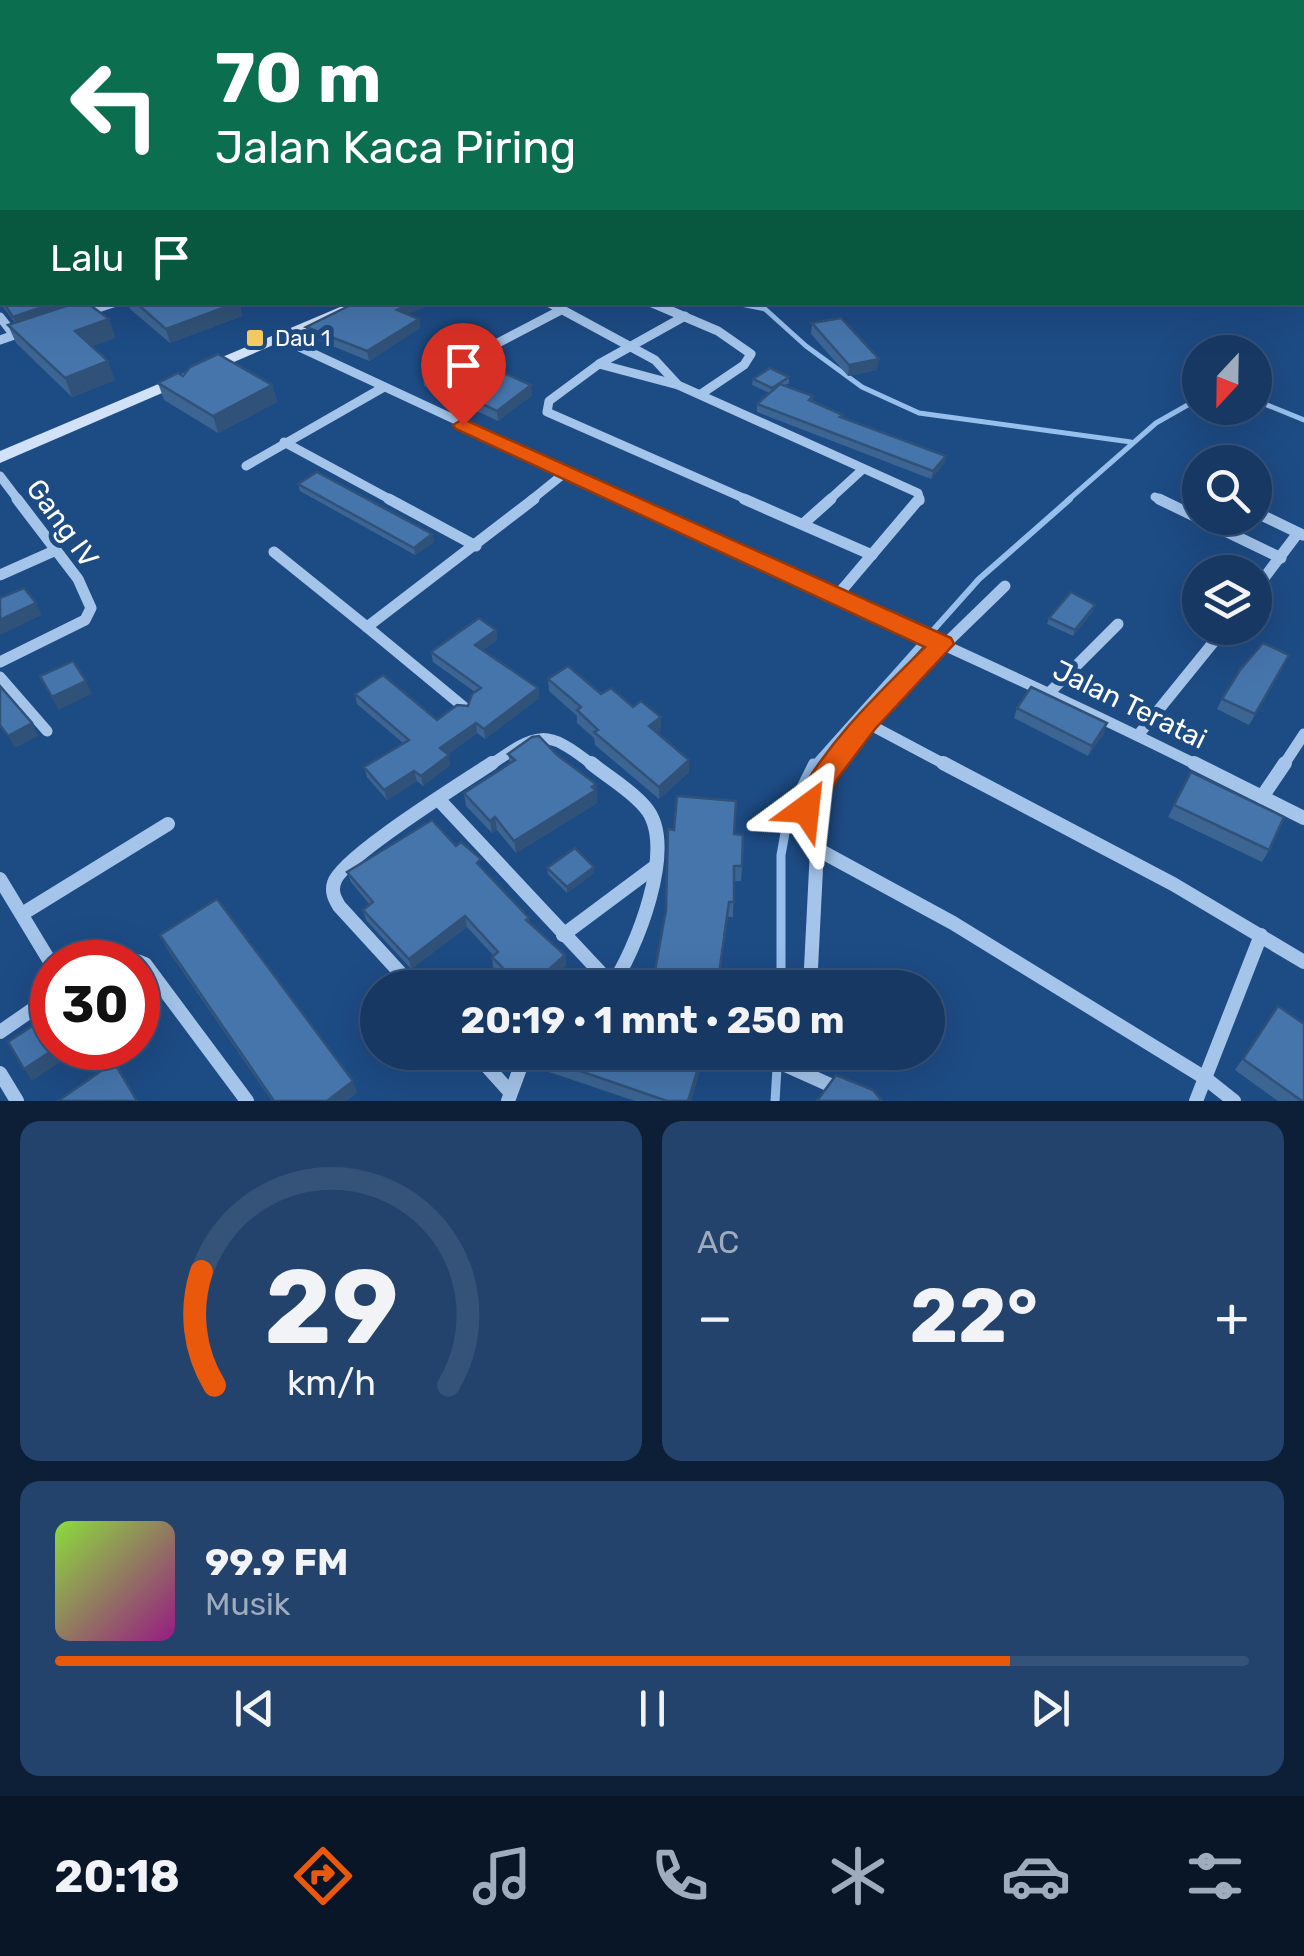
<!DOCTYPE html>
<html lang="id">
<meta charset="utf-8">
<style>
body{margin:0;font-family:Rubik,sans-serif;background:#23436c;color:#f1f3f6;height:100vh;display:flex;flex-direction:column;font-size:38px;white-space:nowrap}
*{box-sizing:border-box;margin:0}
p{font-size:32px;color:#9eacbe}
.icon{flex:none;width:55px;height:55px;fill:none;stroke:currentColor;stroke-width:2;stroke-linecap:round;stroke-linejoin:round}
.map{position:relative;height:1101px;overflow:hidden}
.sheet{display:flex;flex-direction:column;gap:20px;padding:20px;background:#0c1f36;flex:1}
.sheet>*{flex:none}
.top-card{position:absolute;left:0px;top:0px;width:1305px;height:305px;box-shadow:0 10px 40px #0002,0 0 0 2px #355278;background:#0b6e4f;color:#fff;overflow:hidden}
.needle{width:65px;rotate:202deg}
.controls{position:absolute;left:1182px;top:335px;display:grid;gap:20px}
.controls a{display:grid;place-items:center;width:90px;height:90px;border-radius:50%;background:#163863;box-shadow:0 10px 40px #0002,0 0 0 2px #355278;font-size:50px}
.speed{position:absolute;left:30px;top:940px;display:flex;gap:20px;font-size:50px;font-weight:700;text-align:center}
.speed>*{display:grid;place-content:center;width:130px;height:130px;border-radius:50%;background:#163863;box-shadow:0 10px 40px #0002,0 0 0 2px #355278;line-height:1}
.speed .limit{border:15px solid #d22;background:#fff;color:#111}
.pin{position:absolute;display:grid;place-items:center;width:85px;height:85px;color:#fff;margin:-102px -42px;border-radius:50% 50% 50% 0;rotate:-45deg;box-shadow:0 0 10px #0007}
.pin .icon{rotate:45deg}
.me{position:absolute;width:110px;margin:-55px;rotate:30deg;stroke-linejoin:round;filter:drop-shadow(0 0 8px #0008)}
.turn{display:flex;align-items:center;gap:35px;height:210px;padding:0 50px;font-size:45px}
.turn .icon{width:130px;height:130px;stroke-width:2.5}
.turn b{display:block;font-size:70px;line-height:85px}
.then{display:flex;align-items:center;height:95px;padding:0 50px;background:#0003;gap:20px;font-size:38px}
.big{font-size:75px;font-weight:700;line-height:1.1}
.sheet .tile{flex:1;display:flex;flex-direction:column;justify-content:center;gap:15px;min-width:0;padding:0 35px;border-radius:20px;background:#23436c}
.sheet .dial{align-items:center;gap:0}
.dial svg{height:260px;overflow:visible;fill:none;stroke:#355278;stroke-width:7;stroke-linecap:round;text-anchor:middle}
.dial text{fill:#f1f3f6;stroke:none}
.song{display:flex;align-items:center;gap:30px}
.cover{width:120px;height:120px;border-radius:15px;background:linear-gradient(135deg,hsl(90 70% 55%),hsl(310 70% 35%))}
.played{height:10px;border-radius:5px;background:linear-gradient(90deg,#ea580c 80%,#355278 80%)}
.keys{display:flex;justify-content:space-around;direction:ltr}
.heat{display:flex;justify-content:space-between;align-items:center;font-size:55px;direction:ltr}
.sheet .tiles{flex:1;display:grid;gap:20px;grid-template-columns:1fr 1fr}
.tile:last-child{grid-column:span 2}
.trip{position:absolute;left:360px;top:970px;width:585px;height:100px;border-radius:50px;background:#163863;box-shadow:0 10px 40px #0002,0 0 0 2px #355278;font-weight:700;line-height:100px;text-align:center}
.tabs{display:flex;height:160px;justify-content:space-around;align-items:center;background:#091628;color:#9eacbe}
.tabs .icon{width:70px;height:70px}
.tabs .active{color:#ea580c}
.tabs b{font-size:45px;color:#f1f3f6}
.map>svg:first-child{display:block}
</style>
<div class="map">
<svg width="1304" height="1101" viewBox="0 0 1304 1101">
<rect width="100%" height="100%" fill="#1d4b84"/>
<g fill="none" stroke-linecap="round" stroke-linejoin="round">
<!-- stream-far2 -->
<g stroke="#97bfec" stroke-width="5">
<polyline points="731,302 765,309 806,346 862,387 919,413 1131,442"/>
<polyline points="1255,400 1304,420"/>
<polyline points="1067,501 1156,423 1200,398"/>
</g>
<!-- stream-far1 -->
<polyline stroke="#97bfec" stroke-width="6" points="812,766 979,579 1070,499"/>
<!-- stream -->
<g stroke="#97bfec" stroke-width="9">
<polyline points="781,988 781,855 789,811 813,763"/>
<polyline points="775,1101 778,1052"/>
</g>
<!-- minor-far3 -->
<g stroke="#a4c4ea" stroke-width="5">
<polyline points="8,0 18,2"/>
<polyline points="95,0 103,2"/>
<polyline points="160,0 168,2"/>
<polyline points="435,0 443,2"/>
<polyline points="717,0 725,2"/>
<polyline points="767,0 776,2"/>
<polyline points="1019,0 1045,2"/>
<polyline points="134,2 140,0"/>
<polyline points="392,2 400,0"/>
<polyline points="571,2 578,0"/>
</g>
<!-- minor-far2 -->
<g stroke="#a4c4ea" stroke-width="9">
<polyline points="548,302 655,360 678,385 918,493 920,501"/>
<polyline points="650,302 718,331 751,354 744,365 701,394"/>
<polyline points="86,312 116,302"/>
<polyline points="685,316 599,364 549,401 547,412 750,501"/>
<polyline points="0,317 14,335"/>
<polyline points="282,339 630,501"/>
<polyline points="0,340 23,332"/>
<polyline points="492,346 561,310"/>
<polyline points="599,364 678,385"/>
<polyline points="284,442 393,501"/>
<polyline points="246,466 384,387"/>
<polyline points="0,476 19,501"/>
<polyline points="1155,497 1164,501"/>
<polyline points="530,501 566,472"/>
<polyline points="828,501 863,469"/>
</g>
<!-- minor-far1 -->
<g stroke="#a4c4ea" stroke-width="11">
<polyline points="389,499 476,546"/>
<path d="M624 499C816 588 1010 672 1199 766"/>
<polyline points="744,499 872,555"/>
<polyline points="1159,499 1281,558"/>
<polyline points="1255,512 1303,535"/>
<polyline points="803,524 831,499"/>
<polyline points="274,552 367,627 534,499"/>
<polyline points="0,575 54,551"/>
<polyline points="1255,590 1298,533"/>
<polyline points="836,597 919,499"/>
<polyline points="367,627 465,708"/>
<polyline points="0,662 85,620 91,608 78,579 17,499"/>
<polyline points="0,677 47,731"/>
<polyline points="1050,692 1118,624"/>
<polyline points="865,722 948,766"/>
<polyline points="1139,734 1225,628"/>
<path d="M489 766C538 732 545 727 594 766"/>
<polyline points="833,766 865,722 1005,586"/>
<polyline points="1283,766 1304,734"/>
</g>
<!-- minor -->
<g stroke="#a4c4ea" stroke-width="14">
<path d="M591 763C608 777 631 790 645 807 679 845 635 953 610 988"/>
<polyline points="943,763 1173,884 1304,962"/>
<polyline points="1194,763 1304,818"/>
<polyline points="1262,797 1285,763"/>
<polyline points="441,802 614,987"/>
<polyline points="817,849 953,923 1205,1078 1234,1101"/>
<polyline points="0,879 52,965"/>
<polyline points="22,914 168,824"/>
<polyline points="563,935 653,868"/>
<polyline points="117,962 129,958 145,964 247,1101"/>
<path d="M414 988 339 906C335 899 331 892 334 883 340 858 464 782 492 763"/>
<polyline points="810,988 817,849 806,809 835,763"/>
<polyline points="0,1032 52,996"/>
<polyline points="474,1052 510,1092"/>
<polyline points="756,1052 839,1089"/>
<polyline points="0,1073 17,1101"/>
<polyline points="804,1073 805,1052"/>
<polyline points="508,1101 526,1052"/>
<polyline points="1196,1101 1261,935"/>
</g>
<!-- secondary -->
<polygon fill="#d0e1f8" fill-rule="evenodd" points="352,302 373,302 0,463 0,451"/>
</g>
<!-- wall -->
<g fill="#3c6594">
<polygon points="0,236 2,302 59,302 61,308 109,319 115,338 92,346 115,380 72,397 16,343 8,325 15,323 0,303"/>
<polygon points="128,302 239,302 242,316 170,343 130,309"/>
<polygon points="357,302 435,302 408,314 419,319 420,328 369,361 308,336 306,327"/>
<polygon points="812,323 877,370 848,376 811,334"/>
<polygon points="183,376 272,385 277,402 218,433 164,400 158,383"/>
<polygon points="423,376 482,381 532,395 498,421 424,386"/>
<polygon points="789,377 789,383 784,386 813,396 812,401 842,418 946,456 944,464 931,479 757,412 757,404 770,393 752,385 753,379"/>
<polygon points="298,484 434,542 415,555 300,491"/>
<polygon points="1093,611 1073,636 1047,624 1049,618"/>
<polygon points="496,630 497,640 483,650 538,688 539,698 485,739 477,733 448,754 450,765 423,786 417,781 387,800 367,777 364,767 403,743 357,704 355,694 437,720 468,706 475,692 433,662 431,652"/>
<polygon points="1284,666 1249,725 1217,709 1222,699"/>
<polygon points="548,679 601,694 661,730 657,732 689,772 659,799 595,745 594,738 577,723 577,716 549,691"/>
<polygon points="1017,708 1104,733 1088,756 1014,718"/>
<polygon points="508,754 557,755 596,784 597,803 516,853 497,830 492,833 466,806 464,793 510,763"/>
<polygon points="1191,772 1269,850 1262,862 1168,817"/>
<polygon points="734,834 742,866 741,881 734,881 733,917 727,917 718,988 652,988 666,910"/>
<polygon points="456,846 483,869 529,918 529,923 565,955 566,965 541,988 514,988 493,967 492,957 493,955 467,927 411,969 366,920 363,910 370,905 351,882 347,872"/>
<polygon points="594,867 594,873 567,893 548,874 547,868"/>
<polygon points="160,935 357,1092 346,1101 272,1101 166,947"/>
<polygon points="1278,1006 1304,1101 1278,1101 1235,1070"/>
<polygon points="548,1060 702,1063 691,1101 635,1101 549,1072"/>
</g>
<!-- shaded-wall -->
<g fill="#315278">
<polygon points="59,302 62,311 17,326 13,317"/>
<polygon points="239,302 242,316 170,343 166,329"/>
<polygon points="413,302 435,302 398,319 397,310"/>
<polygon points="109,319 115,338 82,350 75,331"/>
<polygon points="419,319 420,328 369,361 367,351"/>
<polygon points="879,359 877,370 848,376 849,365"/>
<polygon points="108,361 115,380 72,397 65,378"/>
<polygon points="272,385 277,402 218,433 213,416"/>
<polygon points="531,385 532,395 498,421 497,411"/>
<polygon points="946,456 944,464 931,479 933,471"/>
<polygon points="432,534 434,542 415,555 414,548"/>
<polygon points="36,603 42,615 0,635 0,620"/>
<polygon points="1095,605 1093,611 1073,636 1075,630"/>
<polygon points="496,630 497,640 476,655 475,645"/>
<polygon points="86,681 92,694 58,710 52,697"/>
<polygon points="538,688 539,698 485,739 484,729"/>
<polygon points="661,717 661,730 649,738 649,726"/>
<polygon points="32,723 38,736 15,748 8,736"/>
<polygon points="476,723 477,733 442,758 440,748"/>
<polygon points="1107,723 1104,733 1088,756 1092,746"/>
<polygon points="449,755 450,765 423,786 421,776"/>
<polygon points="689,760 689,772 659,799 659,787"/>
<polygon points="414,771 417,781 387,800 384,790"/>
<polygon points="596,784 597,803 516,853 514,841"/>
<polygon points="495,817 497,830 492,833 490,821"/>
<polygon points="594,867 594,873 567,893 567,887"/>
<polygon points="465,916 467,927 411,969 409,959"/>
<polygon points="565,955 566,965 541,988 528,988"/>
<polygon points="56,1048 81,1048 32,1081 24,1069"/>
<polygon points="703,1052 702,1063 691,1101 688,1101"/>
<polygon points="353,1081 357,1092 346,1101 327,1101"/>
</g>
<!-- building -->
<g fill="#4675ac" stroke="#315278" stroke-width="2.5">
<polygon points="30,0 64,0 55,2"/>
<polygon points="863,0 917,0 910,2 856,2"/>
<polygon points="0,188 2,190 2,202 0,203"/>
<polygon points="0,236 2,239 2,302 0,299"/>
<polygon points="3,302 57,302 13,317"/>
<polygon points="78,302 86,302 109,319 75,331 108,361 65,378 8,325"/>
<polygon points="135,302 239,302 166,329"/>
<polygon points="357,302 413,302 397,310 419,319 367,351 306,327"/>
<polygon points="841,318 879,359 849,365 812,323"/>
<polygon points="218,354 272,385 213,416 158,383 178,373 183,376 190,367"/>
<polygon points="443,364 482,381 499,371 531,385 497,411 423,376"/>
<polygon points="770,368 789,377 772,388 753,379"/>
<polygon points="780,384 813,396 809,400 843,415 840,417 946,456 933,471 757,404"/>
<polygon points="317,472 432,534 414,548 298,484"/>
<polygon points="24,588 36,603 0,620 0,598"/>
<polygon points="1071,592 1095,605 1075,630 1049,618"/>
<polygon points="479,618 496,630 475,645 538,688 484,729 476,723 440,748 449,755 421,776 414,771 384,790 364,767 409,740 355,694 383,675 437,720 457,705 468,706 472,694 481,688 431,652"/>
<polygon points="1263,643 1289,655 1255,714 1222,699 1240,670"/>
<polygon points="73,661 86,681 52,697 40,676"/>
<polygon points="568,666 601,694 611,688 633,707 641,701 661,717 649,726 689,760 659,787 594,732 598,730 577,710 581,707 548,679"/>
<polygon points="0,686 32,723 8,736 0,725"/>
<polygon points="1031,687 1107,723 1092,746 1017,708"/>
<polygon points="539,736 557,755 596,784 592,787 596,790 514,841 495,817 490,821 464,793 515,760 508,754 532,737"/>
<polygon points="1191,772 1284,817 1269,850 1174,805"/>
<polygon points="677,796 736,801 734,834 743,835 742,866 734,866 734,902 729,902 717,988 652,987 666,910 668,829 674,830"/>
<polygon points="432,820 456,846 461,842 481,859 477,863 529,918 526,920 565,955 528,988 523,988 492,957 498,952 465,916 409,959 363,910 373,902 347,872"/>
<polygon points="575,848 594,867 567,887 547,868"/>
<polygon points="217,899 353,1081 327,1101 274,1101 160,935"/>
<polygon points="1278,1006 1304,1024 1304,1101 1302,1101 1243,1059"/>
<polygon points="52,1013 52,1048 56,1048 24,1069 8,1042"/>
<polygon points="551,1052 703,1052 688,1101 667,1101 548,1060"/>
<polygon points="114,1062 137,1101 58,1101"/>
<polygon points="836,1075 873,1090 882,1101 817,1101"/>
</g>
<!-- route -->
<path fill="#ea580c" stroke="#983908" stroke-width="2.5" d="M463 419 951 638 954 644 875 729 838 778 816 818 806 821 796 818 791 809C824 745 874 697 925 647L456 429 453 425Z"/>
<!-- markers -->
<rect fill="#f9cd63" stroke="#1d4b84" stroke-width="4" x="245" y="328" width="20" height="20" rx="5"/>
<g text-anchor="middle" stroke-width="10" stroke-linejoin="round" paint-order="stroke">
<!-- far-poi labels -->
<g font-size="22" fill="#fff" stroke="#1d4b84" text-anchor="start">
<text x="275" y="346">Dau 1</text>
</g>
<!-- street labels -->
<g font-size="28" fill="#fff" stroke="#1d4b84">
<text transform="translate(63 523) rotate(54)" y="10">Gang IV</text>
<text transform="translate(1130 704) rotate(26)" y="10">Jalan Teratai</text>
</g>
</g>
</svg>
<div class="controls">
<a><svg class="needle" viewBox="-14 -14 28 28"><path d="M0-13l5 13h-10z" fill="#e53935"/><path d="M0 13l5-13h-10z" fill="#9eacbe"/></svg></a>
<a><svg class="icon" aria-label="search" viewBox="0 0 24 24"><circle cx="10" cy="10" r="6"/><path d="M15 15l6 6"/></svg></a>
<a><svg class="icon" aria-label="layers" viewBox="0 0 24 24"><path d="M12 4l9 5-9 5-9-5zM3 14l9 5 9-5"/></svg></a>
</div>
<div class="speed"><div class="limit">30</div></div>
<div class="pin" style="left:463px;top:425px;background:#d93025"><svg class="icon" aria-label="arrive" viewBox="0 0 24 24"><path d="M6 21V4h12l-3 4 3 4H6"/></svg></div>
<svg class="me" style="left:806px;top:809px" viewBox="-20 -20 40 40"><path d="M0-17L14 15 0 8-14 15z" fill="#ea580c" stroke="#fff" stroke-width="4"/></svg>
<div class="trip">20:19 · 1 mnt · 250 m</div>
<div class="top-card">
<div class="turn"><svg class="icon" aria-label="left" viewBox="0 0 24 24"><path d="M17 20v-9H6M10 6l-5 5 5 5"/></svg><div><b>70 m</b>Jalan Kaca Piring</div></div>
<div class="then">Lalu<svg class="icon" aria-label="arrive" viewBox="0 0 24 24"><path d="M6 21V4h12l-3 4 3 4H6"/></svg></div>
</div>
</div>
<section class="sheet">
<div class="tiles">
<div class="tile dial"><svg viewBox="0 0 100 80">
<path d="M14 69A42 42 0 1 1 86 69"/>
<path d="M14 69A42 42 0 0 1 10 34" stroke="#ea580c"/>
<text x="50" y="56" font-size="32" font-weight="700">29</text>
<text x="50" y="72" font-size="11">km/h</text>
</svg></div>
<div class="tile"><p>AC</p>
<div class="heat"><a>−</a><b class="big">22°</b><a>+</a></div>
</div>
<div class="tile">
<div class="song"><i class="cover"></i><div><b>99.9 FM</b><p>Musik</p></div></div>
<div class="played"></div>
<div class="keys"><svg class="icon" aria-label="previous" viewBox="0 0 24 24"><path d="M18 5L8 12l10 7zM5 5v14"/></svg><svg class="icon" aria-label="pause" viewBox="0 0 24 24"><path d="M8 5v14M16 5v14"/></svg><svg class="icon" aria-label="next" viewBox="0 0 24 24"><path d="M6 5l10 7-10 7zM19 5v14"/></svg></div>
</div>
</div>
</section>
<nav class="tabs">
<b>20:18</b>
<svg class="icon active" aria-label="directions" viewBox="0 0 24 24"><path d="M12 3l9 9-9 9-9-9zM9 14v-3h6M13 9l2 2-2 2"/></svg>
<svg class="icon" aria-label="music" viewBox="0 0 24 24"><path d="M9 18V5l10-2v13"/><circle cx="6" cy="18" r="3"/><circle cx="16" cy="16" r="3"/></svg>
<svg class="icon" aria-label="phone" viewBox="0 0 24 24"><path d="M5 4h4l2 5-3 2q2 4 5 5l2-3 5 2v4C11 20 4 13 5 4z"/></svg>
<svg class="icon" aria-label="climate" viewBox="0 0 24 24"><path d="M12 3v18M4 7l16 10M4 17L20 7"/></svg>
<svg class="icon" aria-label="car" viewBox="0 0 24 24"><path d="M5 17H2v-5l4-1 3-4h7l3 4 3 1v5h-3M9 17h6M6 11h13"/><circle cx="7" cy="17" r="2"/><circle cx="17" cy="17" r="2"/></svg>
<svg class="icon" aria-label="filters" viewBox="0 0 24 24"><path d="M4 7h16M4 17h16"/><circle cx="9" cy="7" r="2"/><circle cx="15" cy="17" r="2"/></svg>
</nav>
